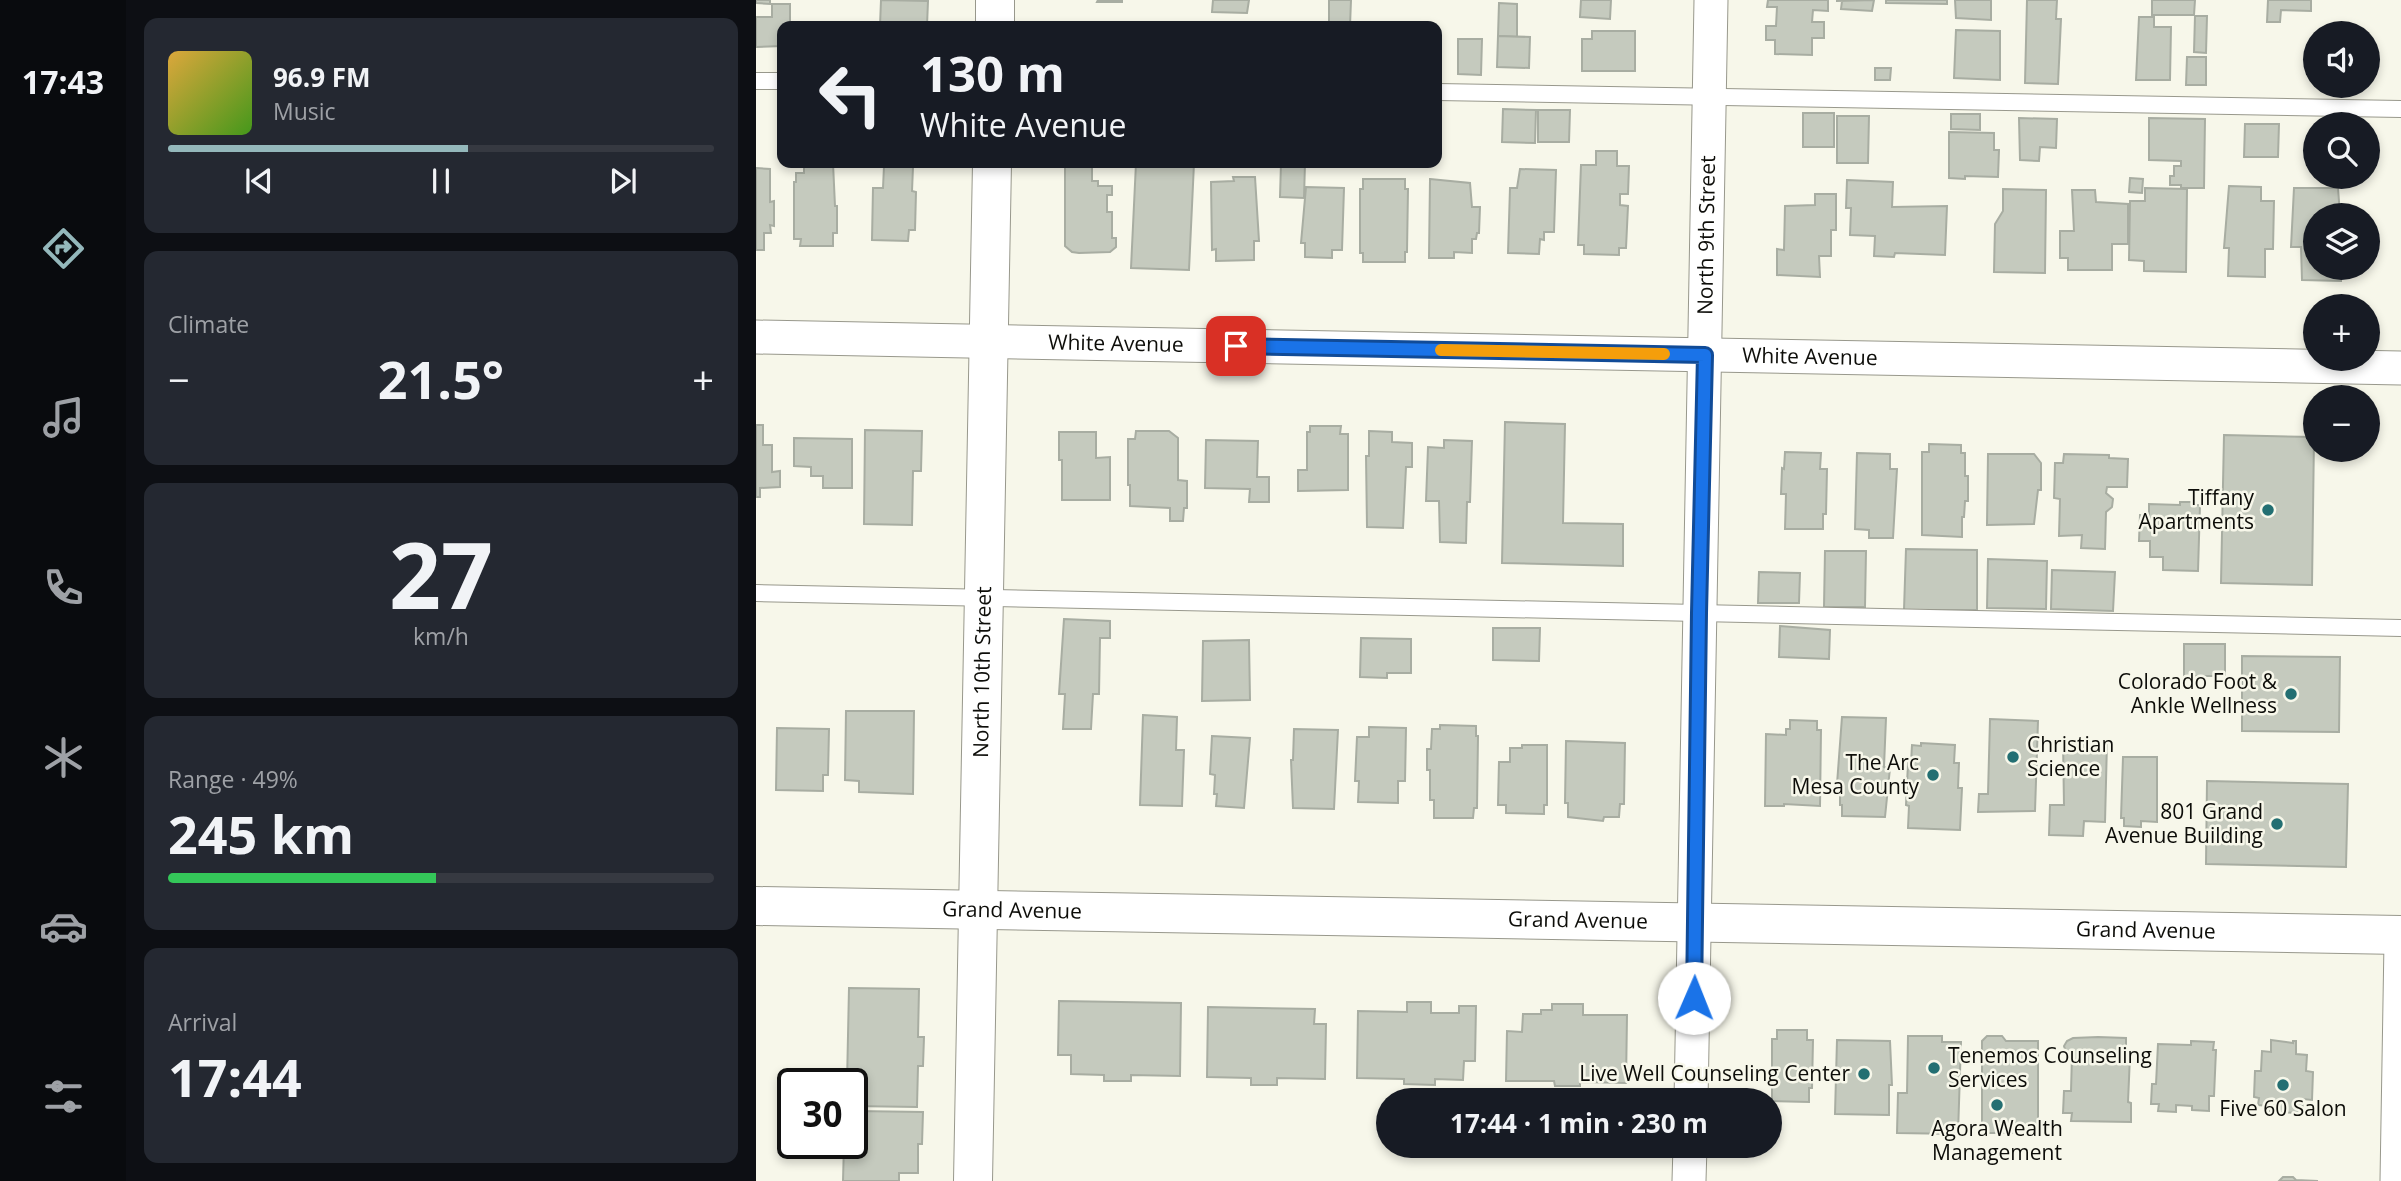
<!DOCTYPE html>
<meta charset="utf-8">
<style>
body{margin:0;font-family:"Open Sans",sans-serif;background:#242831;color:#f1f3f6;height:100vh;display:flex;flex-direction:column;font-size:26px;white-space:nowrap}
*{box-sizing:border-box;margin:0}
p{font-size:23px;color:#9ea1a6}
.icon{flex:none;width:38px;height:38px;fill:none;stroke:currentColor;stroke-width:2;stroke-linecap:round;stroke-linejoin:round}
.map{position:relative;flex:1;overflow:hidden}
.drawer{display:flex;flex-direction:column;gap:18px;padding:18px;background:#0d0f14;width:630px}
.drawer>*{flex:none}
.banner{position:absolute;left:21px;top:21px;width:665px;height:147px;border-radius:14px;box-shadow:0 4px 10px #0003;background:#171b24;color:#f1f3f6;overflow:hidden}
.controls{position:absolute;left:1547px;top:21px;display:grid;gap:14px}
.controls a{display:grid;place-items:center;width:77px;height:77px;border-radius:50%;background:#171b24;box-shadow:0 4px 10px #0003;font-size:35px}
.speed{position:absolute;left:21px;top:1068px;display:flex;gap:14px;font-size:35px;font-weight:700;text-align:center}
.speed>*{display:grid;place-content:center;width:91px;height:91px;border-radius:50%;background:#171b24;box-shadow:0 4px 10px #0003;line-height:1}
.speed .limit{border:4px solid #111;border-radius:10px;background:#fff;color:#111}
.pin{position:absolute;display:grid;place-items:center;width:60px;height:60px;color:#fff;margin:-30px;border-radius:14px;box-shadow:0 4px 10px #0006}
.me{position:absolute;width:77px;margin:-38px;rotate:1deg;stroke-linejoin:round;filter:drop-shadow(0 0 5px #0008)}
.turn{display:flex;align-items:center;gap:24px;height:147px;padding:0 28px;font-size:32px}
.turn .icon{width:91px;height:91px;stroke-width:2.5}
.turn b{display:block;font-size:49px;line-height:60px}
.big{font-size:52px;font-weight:700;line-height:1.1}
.drawer .widget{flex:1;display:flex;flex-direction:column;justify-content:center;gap:10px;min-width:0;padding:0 24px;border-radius:14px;background:#242831}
.drawer .dial{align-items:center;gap:0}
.dial b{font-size:91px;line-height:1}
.song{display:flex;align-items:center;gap:21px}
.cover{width:84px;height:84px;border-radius:10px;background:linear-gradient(135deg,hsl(40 70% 55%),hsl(100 70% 35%))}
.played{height:7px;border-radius:4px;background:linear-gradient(90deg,#94b8bb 55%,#363941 55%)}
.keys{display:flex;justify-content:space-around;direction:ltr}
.heat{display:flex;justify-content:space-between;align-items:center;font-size:38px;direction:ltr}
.charge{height:10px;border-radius:5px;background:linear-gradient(90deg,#34c759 49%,#363941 0)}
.trip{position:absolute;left:620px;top:1088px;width:406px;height:70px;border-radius:35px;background:#171b24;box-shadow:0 4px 10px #0003;font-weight:700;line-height:70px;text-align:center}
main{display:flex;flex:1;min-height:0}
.tab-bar{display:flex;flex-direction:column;width:126px;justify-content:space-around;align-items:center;background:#090b0e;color:#9ea1a6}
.tab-bar .icon{width:49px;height:49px}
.tab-bar .on{color:#94b8bb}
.tab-bar b{font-size:32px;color:#f1f3f6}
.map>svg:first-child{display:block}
</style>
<main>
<nav class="tab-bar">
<b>17:43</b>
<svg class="icon on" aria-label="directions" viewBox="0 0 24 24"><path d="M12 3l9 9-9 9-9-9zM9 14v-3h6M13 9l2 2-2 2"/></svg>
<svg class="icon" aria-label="music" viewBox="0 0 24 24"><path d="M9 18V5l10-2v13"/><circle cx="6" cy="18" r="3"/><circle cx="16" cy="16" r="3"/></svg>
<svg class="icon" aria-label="phone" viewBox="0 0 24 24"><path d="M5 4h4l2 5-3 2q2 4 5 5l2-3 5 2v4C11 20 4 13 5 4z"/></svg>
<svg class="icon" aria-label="climate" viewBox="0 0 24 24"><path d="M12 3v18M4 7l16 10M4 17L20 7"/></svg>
<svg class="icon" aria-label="car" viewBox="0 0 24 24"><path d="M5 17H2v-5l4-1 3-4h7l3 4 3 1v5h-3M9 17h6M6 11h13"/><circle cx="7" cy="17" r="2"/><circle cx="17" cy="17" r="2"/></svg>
<svg class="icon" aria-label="filters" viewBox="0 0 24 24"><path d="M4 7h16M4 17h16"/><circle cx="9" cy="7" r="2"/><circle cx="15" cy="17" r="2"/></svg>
</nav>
<section class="drawer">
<div class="widget">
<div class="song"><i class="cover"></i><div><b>96.9 FM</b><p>Music</p></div></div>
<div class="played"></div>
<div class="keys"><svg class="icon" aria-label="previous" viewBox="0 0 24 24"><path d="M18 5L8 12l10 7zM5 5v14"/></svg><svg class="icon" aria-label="pause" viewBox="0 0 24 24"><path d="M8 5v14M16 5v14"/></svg><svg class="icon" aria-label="next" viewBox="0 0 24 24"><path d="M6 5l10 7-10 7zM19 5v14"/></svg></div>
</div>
<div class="widget"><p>Climate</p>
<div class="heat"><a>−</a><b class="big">21.5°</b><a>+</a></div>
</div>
<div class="widget dial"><b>27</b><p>km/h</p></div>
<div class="widget"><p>Range · 49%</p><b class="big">245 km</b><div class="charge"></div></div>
<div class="widget"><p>Arrival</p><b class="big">17:44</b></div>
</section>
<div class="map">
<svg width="1645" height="1181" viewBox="0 0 1645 1181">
<rect width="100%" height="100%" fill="#f7f7ea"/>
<!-- building -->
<g fill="#c5cabe" stroke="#a8ada2" stroke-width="2">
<polygon points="0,0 14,0 14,4 0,3"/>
<polygon points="125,0 172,1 171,26 124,26"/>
<polygon points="342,0 366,0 366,2 341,2"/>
<polygon points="457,0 493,0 491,13 456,12"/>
<polygon points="573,0 595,0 594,26 567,26 567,22 573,22"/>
<polygon points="825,0 855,0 854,19 824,17"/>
<polygon points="1012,0 1072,0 1072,11 1057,10 1056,22 1068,22 1068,38 1056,38 1056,55 1019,54 1019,40 1010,40 1010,26 1020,26 1021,7 1011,7"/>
<polygon points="1118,0 1116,11 1085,9 1086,1 1080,1"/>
<polygon points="1130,0 1191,0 1191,4 1130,3"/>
<polygon points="1199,0 1235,0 1235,20 1200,18"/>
<polygon points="1271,0 1301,0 1300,19 1305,19 1302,84 1269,83"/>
<polygon points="1396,0 1439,0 1438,15 1396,15"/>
<polygon points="1512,0 1555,0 1555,11 1525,10 1524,22 1511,22"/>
<polygon points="743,3 761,4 761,37 742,36"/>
<polygon points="16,4 34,4 34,26 26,26 26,46 0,47 0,17 16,17"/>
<polygon points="1439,16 1451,16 1450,53 1438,52"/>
<polygon points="1383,17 1398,17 1398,27 1415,27 1414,80 1380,80"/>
<polygon points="1200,30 1244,31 1244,80 1198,78"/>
<polygon points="836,31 879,31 879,71 826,71 826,39 836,39"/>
<polygon points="742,36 774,37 773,68 741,67"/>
<polygon points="702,39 726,39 725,75 702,74"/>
<polygon points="1431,57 1450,57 1450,85 1430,85"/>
<polygon points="1119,68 1135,68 1134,80 1119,80"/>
<polygon points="747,109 780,110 779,143 746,142"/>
<polygon points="782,110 814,110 813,142 782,142"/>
<rect x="1047" y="113" width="31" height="34"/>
<polygon points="1195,114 1224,114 1224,130 1195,129"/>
<polygon points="1081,116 1113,116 1112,163 1081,163"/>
<polygon points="1263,118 1301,119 1300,148 1284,147 1283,161 1264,160"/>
<polygon points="1393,118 1449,119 1448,188 1425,188 1425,185 1414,185 1414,176 1418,176 1418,166 1425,166 1425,161 1393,160"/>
<polygon points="1489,124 1523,124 1522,157 1488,157"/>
<polygon points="1193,132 1238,133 1238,150 1243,150 1242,177 1209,176 1209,179 1193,178"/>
<polygon points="840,151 861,151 861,166 873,166 872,194 864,194 864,205 872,206 870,248 863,248 863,255 828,254 828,245 822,245 825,165 840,165"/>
<polygon points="48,163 77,163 79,206 81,206 81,233 77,233 77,246 44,246 45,239 38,239 38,182 40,182 40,173 48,173"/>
<polygon points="309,163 336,163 336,181 342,181 342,186 356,186 356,195 351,195 351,212 356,212 356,238 360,238 360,247 354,252 323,253 316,252 309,246"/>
<polygon points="380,163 438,163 433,270 375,268"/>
<polygon points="525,163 549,163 548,198 524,197"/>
<polygon points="128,166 157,167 156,191 160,192 159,230 153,230 152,241 116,240 117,188 127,188"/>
<polygon points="0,168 14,169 14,202 18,201 18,226 14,225 15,233 8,233 8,250 0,250"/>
<polygon points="764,169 800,170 798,232 788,232 788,240 784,239 783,254 752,253 754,188 761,188"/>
<polygon points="477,177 499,177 503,241 498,241 498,260 460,261 460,249 456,250 455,182 478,181"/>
<polygon points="1374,178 1387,179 1386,193 1373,192"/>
<polygon points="607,179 649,179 649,189 652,189 651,252 649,252 649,262 607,262 607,253 604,253 604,189 607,189"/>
<polygon points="674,179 714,183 716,207 724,207 723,233 721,233 720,239 716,239 716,253 698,252 698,258 673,258"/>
<polygon points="1091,180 1137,182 1136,207 1191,206 1189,255 1139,253 1138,257 1118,256 1119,236 1094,235 1095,208 1090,208"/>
<polygon points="1473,186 1505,187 1505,201 1518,201 1517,249 1509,249 1509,277 1472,276 1473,248 1468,248"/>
<polygon points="550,187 588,188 586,250 576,250 576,258 549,257 549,243 545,243"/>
<polygon points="1389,188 1431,189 1430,272 1388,271 1388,261 1373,260 1374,201 1389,201"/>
<polygon points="1538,188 1582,188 1584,215 1559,215 1559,268 1585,268 1585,281 1546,280 1545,247 1535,247"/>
<polygon points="1247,189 1290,190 1289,273 1238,272 1239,224 1247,211"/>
<polygon points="1316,190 1339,190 1340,202 1372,204 1372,244 1356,244 1356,270 1312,270 1312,258 1304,258 1304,231 1318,231"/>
<polygon points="1059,194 1080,194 1080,230 1075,230 1075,256 1063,256 1064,277 1021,275 1021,249 1028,250 1029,206 1059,205"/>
<polygon points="749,422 809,424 807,523 867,524 867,566 746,563"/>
<polygon points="0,425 7,425 7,445 16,445 16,472 24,471 24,487 4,488 4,497 0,497"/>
<polygon points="554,426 585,426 584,434 592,434 592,490 542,491 542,470 551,470 551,432 554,432"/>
<polygon points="109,430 166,431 165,471 157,471 156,525 108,524"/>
<polygon points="380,431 413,431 422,438 422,480 431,481 431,508 428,508 427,521 414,521 414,508 374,506 374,485 372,485 372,439 379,439"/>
<polygon points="613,431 636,432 636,442 656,443 656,467 650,467 647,528 611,527 610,456 613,456"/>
<polygon points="303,432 340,432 340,458 354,457 354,500 306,500 306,460 303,460"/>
<polygon points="1468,435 1558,437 1556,585 1465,583"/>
<polygon points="38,438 96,439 96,488 67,488 67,476 55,476 55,467 38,466"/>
<polygon points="450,440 502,441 501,477 513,477 513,502 493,502 494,489 449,488"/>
<polygon points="688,440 716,441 714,502 711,502 710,543 684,542 683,501 670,501 672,447 688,448"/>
<polygon points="1173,444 1205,445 1205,453 1209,453 1209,476 1212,476 1212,501 1209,501 1208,517 1206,517 1206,537 1166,535 1166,452 1173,452"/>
<polygon points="1029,452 1065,453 1064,469 1071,469 1070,514 1067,514 1067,529 1029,529 1030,494 1025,494 1026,468 1028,469"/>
<polygon points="1101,453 1134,454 1134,469 1141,469 1137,538 1113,538 1113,530 1099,529"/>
<polygon points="1232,454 1278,454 1285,463 1285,490 1282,490 1278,524 1231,525"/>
<polygon points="1308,454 1353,455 1353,458 1372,459 1371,487 1351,487 1350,493 1357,499 1356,507 1350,512 1349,549 1325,548 1326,535 1303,536 1304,499 1298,498 1299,463 1307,463"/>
<polygon points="1424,502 1439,502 1439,505 1444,505 1442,571 1407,570 1407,557 1394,557 1394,541 1383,541 1384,515 1393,516 1393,504 1424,505"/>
<polygon points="1150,549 1221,550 1221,610 1148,610"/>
<polygon points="1069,551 1110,551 1109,607 1068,607"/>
<polygon points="1232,559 1291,561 1290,609 1231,608"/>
<polygon points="1296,570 1359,572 1357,611 1295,609"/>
<polygon points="1003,572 1044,573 1043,603 1002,603"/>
<polygon points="308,619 354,621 354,638 344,638 343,694 337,694 335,729 307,729 309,694 303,694"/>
<polygon points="1024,626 1074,630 1073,659 1023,657"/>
<polygon points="737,628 784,628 783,661 737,660"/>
<polygon points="605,638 655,639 655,673 631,673 631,678 604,677"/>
<polygon points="493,640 494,700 446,701 447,641"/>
<rect x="1428" y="644" width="41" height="32"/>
<polygon points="1486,656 1584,657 1583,732 1486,731"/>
<polygon points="90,711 158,711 157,794 103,792 103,781 89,780"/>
<polygon points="387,715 421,717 420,750 428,750 426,806 384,805"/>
<polygon points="1086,717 1130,718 1128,767 1134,768 1129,817 1086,816 1086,805 1084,805 1084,784 1081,784"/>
<polygon points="1234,719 1282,721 1279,811 1222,812 1223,794 1232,794"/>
<polygon points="1034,720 1061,721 1061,730 1065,730 1064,806 1028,804 1028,806 1009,806 1010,734 1030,735 1030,729 1034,729"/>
<polygon points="684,725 720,726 720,736 722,736 721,808 718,808 717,818 678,818 678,800 674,800 674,770 671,770 671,749 675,749 676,729 684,729"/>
<polygon points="613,727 650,728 649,781 642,781 642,803 602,802 603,781 599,781 601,737 613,737"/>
<polygon points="21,728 73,729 72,775 67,775 67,791 20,790"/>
<polygon points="538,729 582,730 578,809 537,808 535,760 537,760"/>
<polygon points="456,736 494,738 488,808 460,806 461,794 458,794 459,775 454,774"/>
<polygon points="810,741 869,743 868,804 864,804 863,817 848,817 847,821 812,817 812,803 809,803"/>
<polygon points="1307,741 1351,742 1349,822 1328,821 1327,836 1293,835 1294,805 1308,805"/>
<polygon points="1165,743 1199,745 1198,763 1203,763 1202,788 1206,788 1204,830 1152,828 1153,806 1150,805 1152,763 1155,763 1156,745 1165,746"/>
<polygon points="766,745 791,745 791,805 788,805 788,814 750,813 750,805 742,805 743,762 754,762 754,748 766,748"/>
<polygon points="1367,757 1401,757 1401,822 1385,821 1385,827 1368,826 1368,818 1365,818"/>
<polygon points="1451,781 1592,784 1590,867 1450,864"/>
<polygon points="93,988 163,989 162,1037 168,1037 167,1066 162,1066 161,1107 96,1106 96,1083 91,1083"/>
<polygon points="303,1001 425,1003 424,1076 375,1075 375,1081 348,1081 348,1075 315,1074 315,1055 302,1055"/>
<polygon points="651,1002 675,1002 675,1013 703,1013 703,1006 720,1006 719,1061 708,1061 707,1080 679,1079 679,1085 648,1084 648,1079 601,1078 602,1011 651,1012"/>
<polygon points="796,1004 827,1004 827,1015 871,1015 870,1083 824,1082 824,1086 799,1086 798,1081 750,1081 751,1031 766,1032 767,1014 785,1014 785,1010 796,1010"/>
<polygon points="452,1007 559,1009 558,1024 570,1024 569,1079 521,1078 521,1085 495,1085 495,1078 451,1077"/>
<polygon points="1021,1030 1051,1030 1051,1040 1057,1040 1056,1088 1053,1088 1053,1102 1016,1101 1016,1039 1021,1039"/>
<polygon points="1152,1036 1186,1036 1186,1042 1205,1042 1202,1134 1141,1133 1142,1093 1151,1093"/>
<polygon points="1231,1036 1246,1036 1250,1041 1282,1041 1282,1133 1226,1133 1226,1041"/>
<polygon points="1342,1037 1370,1038 1370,1056 1374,1056 1372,1102 1375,1103 1375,1122 1315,1121 1316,1113 1307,1113 1308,1091 1315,1091 1316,1055 1310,1052 1308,1046 1311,1041 1317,1038"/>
<polygon points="1081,1040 1134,1041 1136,1085 1133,1085 1133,1115 1079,1114"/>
<polygon points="1515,1040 1537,1043 1537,1041 1540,1041 1540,1054 1551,1055 1550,1071 1557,1072 1556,1100 1547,1099 1546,1113 1514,1112 1515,1106 1502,1105 1503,1098 1498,1097 1499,1071 1505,1071 1506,1051 1515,1052"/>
<polygon points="1435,1041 1458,1042 1457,1050 1460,1050 1458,1096 1453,1096 1453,1111 1436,1110 1436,1106 1420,1105 1420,1112 1402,1111 1403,1104 1395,1104 1396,1084 1400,1084 1402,1044 1435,1045"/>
<polygon points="100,1111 167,1112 166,1144 162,1144 162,1173 143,1173 143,1181 87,1181 88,1143 96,1143 96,1129 100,1129"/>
<polygon points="1527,1177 1537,1177 1540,1180 1562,1181 1523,1181"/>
</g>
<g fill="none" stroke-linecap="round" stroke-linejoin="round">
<defs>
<g id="lane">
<polyline points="0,81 26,81"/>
<polyline points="681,92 1645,109"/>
<polyline points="0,593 1645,628"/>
</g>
<g id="street">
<path id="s1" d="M0 337 1645 368"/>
<path id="s2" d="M935 1101 955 0"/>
<polyline points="933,1181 934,1146"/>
<polyline points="1641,1181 1645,942"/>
</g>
<g id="secondary">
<polyline points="239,26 239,0"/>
<path id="s3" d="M0 906 1645 935"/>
<path id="s4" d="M217 1181 236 163"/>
</g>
</defs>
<!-- lane casing -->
<use href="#lane" stroke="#98988c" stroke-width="18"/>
<!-- street casing -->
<use href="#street" stroke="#98988c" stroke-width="35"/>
<!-- secondary casing -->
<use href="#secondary" stroke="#98988c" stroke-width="40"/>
<!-- lane -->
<use href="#lane" stroke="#fff" stroke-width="16"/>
<!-- street -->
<use href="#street" stroke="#fff" stroke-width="33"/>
<!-- secondary -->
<use href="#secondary" stroke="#fff" stroke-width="38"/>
</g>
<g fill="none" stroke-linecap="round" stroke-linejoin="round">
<defs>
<polyline id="route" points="480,346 949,355 943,613 938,998"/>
</defs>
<!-- route casing -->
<use href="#route" stroke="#114b97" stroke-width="18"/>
<!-- route -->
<use href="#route" stroke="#1a73e8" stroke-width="12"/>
<!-- slow -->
<polyline stroke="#f59e0b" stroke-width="12" points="685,350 908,354"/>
</g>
<!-- markers -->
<g fill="#236f72" stroke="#f7f7ea" stroke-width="2.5">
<circle cx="1512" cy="510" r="7"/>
<circle cx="1535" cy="694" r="7"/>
<circle cx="1257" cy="757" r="7"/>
<circle cx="1177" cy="775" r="7"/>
<circle cx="1521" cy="824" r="7"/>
<circle cx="1178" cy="1068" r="7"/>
<circle cx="1108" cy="1074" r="7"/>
<circle cx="1527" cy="1085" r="7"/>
<circle cx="1241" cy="1105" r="7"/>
</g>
<g text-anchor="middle" stroke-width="5" stroke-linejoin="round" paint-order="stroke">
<!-- street labels -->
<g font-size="21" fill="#0d0d09" stroke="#f7f7ea">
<text dy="7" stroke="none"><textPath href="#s2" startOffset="866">North 9th Street</textPath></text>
<text dy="7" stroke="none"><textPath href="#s1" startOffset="360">White Avenue</textPath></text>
<text dy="7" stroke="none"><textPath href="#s1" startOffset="1054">White Avenue</textPath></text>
<text dy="7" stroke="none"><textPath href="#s4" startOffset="509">North 10th Street</textPath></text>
<text dy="7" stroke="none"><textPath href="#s3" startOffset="256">Grand Avenue</textPath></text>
<text dy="7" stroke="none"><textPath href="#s3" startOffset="822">Grand Avenue</textPath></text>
<text dy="7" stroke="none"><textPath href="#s3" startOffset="1390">Grand Avenue</textPath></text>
</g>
<!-- poi labels -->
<g font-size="21" fill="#0d0d09" stroke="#f7f7ea" text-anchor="end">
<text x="1498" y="505">Tiffany<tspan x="1498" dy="24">Apartments</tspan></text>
<text x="1521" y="689">Colorado Foot &amp;<tspan x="1521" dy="24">Ankle Wellness</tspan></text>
<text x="1271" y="752" text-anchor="start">Christian<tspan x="1271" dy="24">Science</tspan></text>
<text x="1163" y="770">The Arc<tspan x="1163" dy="24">Mesa County</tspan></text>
<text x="1507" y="819">801 Grand<tspan x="1507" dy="24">Avenue Building</tspan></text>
<text x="1192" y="1063" text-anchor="start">Tenemos Counseling<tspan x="1192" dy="24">Services</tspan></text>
<text x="1094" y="1081">Live Well Counseling Center</text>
<text x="1527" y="1116" text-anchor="middle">Five 60 Salon</text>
<text x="1241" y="1136" text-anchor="middle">Agora Wealth<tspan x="1241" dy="24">Management</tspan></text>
</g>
</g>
</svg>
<div class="controls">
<a><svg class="icon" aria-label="sound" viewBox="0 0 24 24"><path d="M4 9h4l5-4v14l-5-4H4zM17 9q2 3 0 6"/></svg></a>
<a><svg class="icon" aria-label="search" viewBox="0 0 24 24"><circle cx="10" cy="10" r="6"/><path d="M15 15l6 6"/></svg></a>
<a><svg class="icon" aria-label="layers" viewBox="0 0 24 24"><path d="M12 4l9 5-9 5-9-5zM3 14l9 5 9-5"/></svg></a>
<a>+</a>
<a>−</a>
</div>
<div class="speed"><div class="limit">30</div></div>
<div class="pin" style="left:480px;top:346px;background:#d93025"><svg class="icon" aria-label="arrive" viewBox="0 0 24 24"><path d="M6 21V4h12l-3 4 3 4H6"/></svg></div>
<svg class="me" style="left:938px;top:998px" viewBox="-20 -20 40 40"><circle r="19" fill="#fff"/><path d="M0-13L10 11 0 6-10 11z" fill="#1a73e8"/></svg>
<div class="trip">17:44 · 1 min · 230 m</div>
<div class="banner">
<div class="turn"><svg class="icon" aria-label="left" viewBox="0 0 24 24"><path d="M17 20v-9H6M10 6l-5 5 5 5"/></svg><div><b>130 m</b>White Avenue</div></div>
</div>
</div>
</main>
